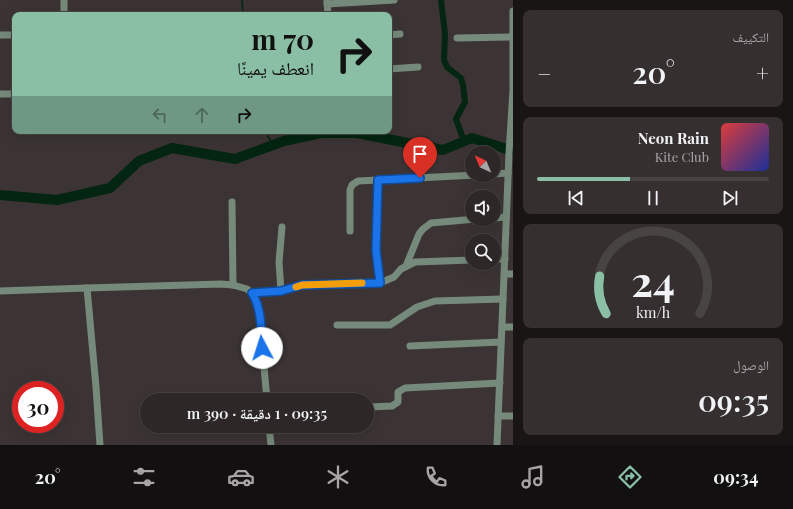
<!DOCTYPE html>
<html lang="ar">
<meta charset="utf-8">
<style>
body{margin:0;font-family:"Playfair Display","Noto Naskh Arabic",serif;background:#352f2f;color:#f1f3f6;direction:rtl;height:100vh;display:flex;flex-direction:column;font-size:15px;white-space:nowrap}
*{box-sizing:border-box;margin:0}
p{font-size:13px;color:#a7a5a7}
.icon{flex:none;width:22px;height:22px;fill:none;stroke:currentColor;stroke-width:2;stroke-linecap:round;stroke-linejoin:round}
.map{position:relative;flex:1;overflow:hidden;direction:ltr}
.panel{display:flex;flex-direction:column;gap:10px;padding:10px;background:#191515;width:280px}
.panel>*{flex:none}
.hud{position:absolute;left:12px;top:12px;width:380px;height:122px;border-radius:8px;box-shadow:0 4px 16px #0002,0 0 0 1px #484444;direction:rtl;background:#8abfa5;color:#111;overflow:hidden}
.needle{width:26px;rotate:316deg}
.fabs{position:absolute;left:465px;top:146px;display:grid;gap:8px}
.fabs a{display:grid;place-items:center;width:36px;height:36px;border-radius:50%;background:#2d2727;box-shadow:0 4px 16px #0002,0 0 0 1px #484444;font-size:20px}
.speed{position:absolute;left:12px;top:381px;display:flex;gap:8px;font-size:20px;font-weight:700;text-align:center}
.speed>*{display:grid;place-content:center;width:52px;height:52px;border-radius:50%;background:#2d2727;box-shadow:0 4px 16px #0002,0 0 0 1px #484444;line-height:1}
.speed .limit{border:6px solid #d22;background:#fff;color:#111}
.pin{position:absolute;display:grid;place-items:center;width:34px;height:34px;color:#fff;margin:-41px -17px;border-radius:50% 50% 50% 0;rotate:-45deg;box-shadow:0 0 4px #0007}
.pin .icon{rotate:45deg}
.me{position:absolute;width:44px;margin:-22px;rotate:355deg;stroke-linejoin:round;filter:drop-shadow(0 0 3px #0008)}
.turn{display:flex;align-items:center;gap:14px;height:84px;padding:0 12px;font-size:18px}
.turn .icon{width:52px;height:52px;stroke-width:2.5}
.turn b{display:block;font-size:28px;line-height:34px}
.lanes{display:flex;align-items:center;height:38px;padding:0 12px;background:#0003;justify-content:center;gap:20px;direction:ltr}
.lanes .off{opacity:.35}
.big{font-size:30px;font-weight:600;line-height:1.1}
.panel .tile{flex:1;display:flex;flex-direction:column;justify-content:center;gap:6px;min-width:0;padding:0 14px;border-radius:8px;background:#352f2f}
.panel .dial{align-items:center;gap:0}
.dial svg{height:104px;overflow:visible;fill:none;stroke:#484444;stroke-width:7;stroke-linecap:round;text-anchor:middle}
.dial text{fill:#f1f3f6;stroke:none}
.song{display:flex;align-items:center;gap:12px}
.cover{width:48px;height:48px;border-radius:6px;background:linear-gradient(135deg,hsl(0 70% 55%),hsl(230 70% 35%))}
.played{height:4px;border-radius:2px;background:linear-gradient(90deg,#8abfa5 40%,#484444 40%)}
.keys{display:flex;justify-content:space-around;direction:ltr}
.heat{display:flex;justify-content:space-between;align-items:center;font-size:22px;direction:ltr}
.trip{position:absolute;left:140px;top:393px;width:234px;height:40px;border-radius:20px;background:#2d2727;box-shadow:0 4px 16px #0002,0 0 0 1px #484444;font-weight:600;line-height:40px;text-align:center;direction:rtl}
.tabs{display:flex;height:64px;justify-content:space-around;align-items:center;background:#121010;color:#a7a5a7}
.tabs .icon{width:28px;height:28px}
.tabs .current{color:#8abfa5}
.tabs b{font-size:18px;color:#f1f3f6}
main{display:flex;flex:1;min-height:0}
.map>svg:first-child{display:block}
</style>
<main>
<section class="panel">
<div class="tile"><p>التكييف</p>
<div class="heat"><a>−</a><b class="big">20°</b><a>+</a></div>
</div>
<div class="tile">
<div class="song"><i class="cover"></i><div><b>Neon Rain</b><p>Kite Club</p></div></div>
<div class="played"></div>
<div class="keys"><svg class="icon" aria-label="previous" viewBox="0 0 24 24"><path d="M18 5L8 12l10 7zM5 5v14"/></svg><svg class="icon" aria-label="pause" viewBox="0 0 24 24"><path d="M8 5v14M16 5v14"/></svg><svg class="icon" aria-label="next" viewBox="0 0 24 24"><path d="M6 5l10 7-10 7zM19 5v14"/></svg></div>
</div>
<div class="tile dial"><svg viewBox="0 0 100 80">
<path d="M14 69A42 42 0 1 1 86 69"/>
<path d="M14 69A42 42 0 0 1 9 40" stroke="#8abfa5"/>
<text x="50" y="56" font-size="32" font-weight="700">24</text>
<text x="50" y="72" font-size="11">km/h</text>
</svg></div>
<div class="tile"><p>الوصول</p><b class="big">09:35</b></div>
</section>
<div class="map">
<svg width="513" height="445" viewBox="0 0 513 445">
<rect width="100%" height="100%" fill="#3c3434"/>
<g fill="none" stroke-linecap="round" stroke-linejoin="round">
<!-- stream -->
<g stroke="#032511" stroke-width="1.5">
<polyline points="242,0 243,15"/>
<polyline points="265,131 273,145"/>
</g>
<!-- canal -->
<polyline stroke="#032511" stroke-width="6" points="441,0 445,34 444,60 447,67 461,78 463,85 465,102 456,119 464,141"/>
<!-- river -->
<polyline stroke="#032511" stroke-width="10" points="0,195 57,200 110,188 139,161 172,148 235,159 284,141 321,133 357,133 443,150 472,138 513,151"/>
<!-- minor -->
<g stroke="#768a7b" stroke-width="7">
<polyline points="64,0 64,15"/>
<polyline points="327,1 328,15"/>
<polyline points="327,4 394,0"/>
<polyline points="0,35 11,35"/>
<polyline points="389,35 400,34"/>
<polyline points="457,38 512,37"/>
<polyline points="389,69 418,67"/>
<polyline points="0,94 15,94"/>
<polyline points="494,174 508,173"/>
<polyline points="378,180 376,250 380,283"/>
<polyline points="232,202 233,285"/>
<polyline points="494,218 506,217"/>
<polyline points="350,231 350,190 352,185 358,181 476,175"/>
<polyline points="494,259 505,259"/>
<polyline points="406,266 419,234 423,229 431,223 476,219"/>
<polyline points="505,274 513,274"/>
<polyline points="87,288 221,284 233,285 247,289 252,293 255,298 259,312 267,400"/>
<polyline points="0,291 87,288 96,387 100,445"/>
<polyline points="281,291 279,262 282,227"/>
<polyline points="252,293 281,291 302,285 380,283 394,277 401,269 415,262 472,260"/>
<polyline points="337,325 390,325 417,307 435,301 503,299"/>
<polyline points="502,327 513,327"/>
<polyline points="410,346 501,342"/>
<polyline points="369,407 392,406 398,402 398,392 405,388 500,383"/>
<polyline points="498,416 513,416"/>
<polyline points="269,426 271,445"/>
<polyline points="497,445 509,153 513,90 513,11"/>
</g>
</g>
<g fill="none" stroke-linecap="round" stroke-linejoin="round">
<defs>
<path id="route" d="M262 348C261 330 262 309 252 293L281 291 302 285 380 283 376 250 378 180 420 178"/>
</defs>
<!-- route casing -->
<use href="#route" stroke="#114b97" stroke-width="10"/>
<!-- route -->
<use href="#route" stroke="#1a73e8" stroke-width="7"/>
<!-- slow -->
<polyline stroke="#f59e0b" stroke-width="7" points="296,287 302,285 362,283"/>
</g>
</svg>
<div class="fabs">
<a><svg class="needle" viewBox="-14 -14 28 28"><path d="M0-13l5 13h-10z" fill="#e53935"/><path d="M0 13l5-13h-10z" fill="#a7a5a7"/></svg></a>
<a><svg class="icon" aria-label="sound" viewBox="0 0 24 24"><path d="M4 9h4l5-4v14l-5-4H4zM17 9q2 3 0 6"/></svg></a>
<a><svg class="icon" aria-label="search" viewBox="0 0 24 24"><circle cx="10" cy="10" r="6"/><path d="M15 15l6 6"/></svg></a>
</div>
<div class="speed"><div class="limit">30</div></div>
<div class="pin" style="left:420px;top:178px;background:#d93025"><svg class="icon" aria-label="arrive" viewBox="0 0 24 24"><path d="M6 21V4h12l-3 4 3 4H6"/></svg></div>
<svg class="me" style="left:262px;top:348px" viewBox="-20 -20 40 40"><circle r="19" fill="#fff"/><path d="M0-13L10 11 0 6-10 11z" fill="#1a73e8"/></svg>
<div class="trip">09:35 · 1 دقيقة · 390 m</div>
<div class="hud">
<div class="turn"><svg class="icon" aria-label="right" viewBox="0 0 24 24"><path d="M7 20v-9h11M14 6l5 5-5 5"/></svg><div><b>70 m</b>انعطف يمينًا</div></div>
<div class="lanes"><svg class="icon off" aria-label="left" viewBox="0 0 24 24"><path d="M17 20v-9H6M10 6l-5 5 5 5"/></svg><svg class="icon off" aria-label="ahead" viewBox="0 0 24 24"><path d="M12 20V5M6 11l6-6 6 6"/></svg><svg class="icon" aria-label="right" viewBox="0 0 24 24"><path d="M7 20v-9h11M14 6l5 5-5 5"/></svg></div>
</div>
</div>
</main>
<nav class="tabs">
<b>09:34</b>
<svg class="icon current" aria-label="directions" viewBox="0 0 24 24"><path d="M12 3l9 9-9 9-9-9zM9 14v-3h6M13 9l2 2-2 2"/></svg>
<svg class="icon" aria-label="music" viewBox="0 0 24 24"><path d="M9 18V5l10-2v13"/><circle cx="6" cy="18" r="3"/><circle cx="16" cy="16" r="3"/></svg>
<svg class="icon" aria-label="phone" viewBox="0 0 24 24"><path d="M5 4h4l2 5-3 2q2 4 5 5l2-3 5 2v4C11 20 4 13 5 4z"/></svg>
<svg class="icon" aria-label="climate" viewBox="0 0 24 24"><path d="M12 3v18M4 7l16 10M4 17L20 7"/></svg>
<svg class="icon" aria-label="car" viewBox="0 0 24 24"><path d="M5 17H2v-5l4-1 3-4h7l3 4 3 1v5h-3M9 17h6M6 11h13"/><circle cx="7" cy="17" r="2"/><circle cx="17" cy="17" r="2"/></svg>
<svg class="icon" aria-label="filters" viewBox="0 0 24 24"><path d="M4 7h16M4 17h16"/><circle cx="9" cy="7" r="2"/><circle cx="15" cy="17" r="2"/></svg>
<b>20°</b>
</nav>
